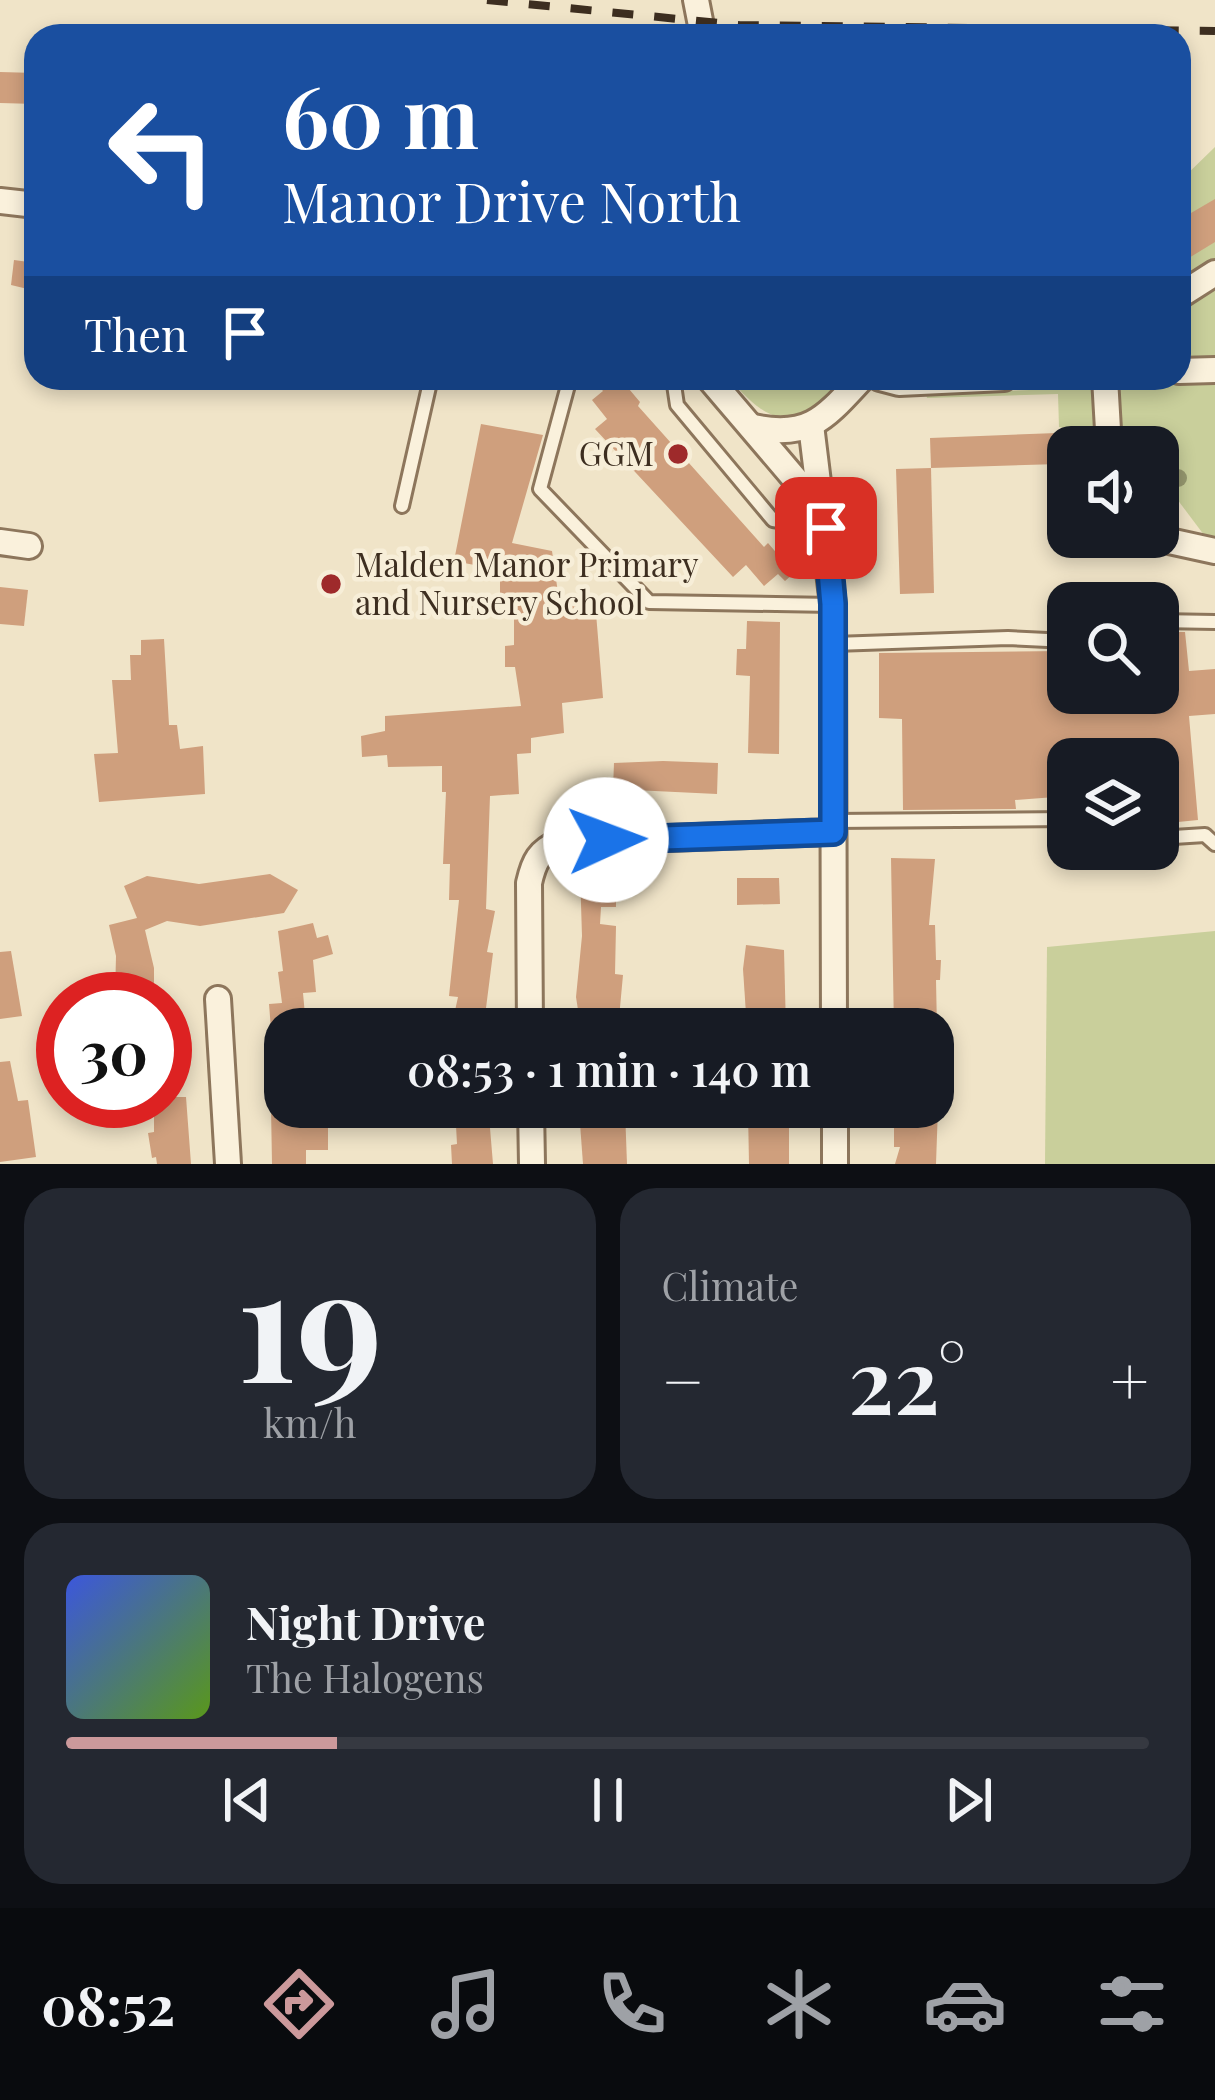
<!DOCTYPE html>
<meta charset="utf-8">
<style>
body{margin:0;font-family:"Playfair Display",serif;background:#242831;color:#f1f3f6;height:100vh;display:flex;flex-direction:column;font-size:45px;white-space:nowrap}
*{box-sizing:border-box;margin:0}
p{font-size:39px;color:#9ea1a6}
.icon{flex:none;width:66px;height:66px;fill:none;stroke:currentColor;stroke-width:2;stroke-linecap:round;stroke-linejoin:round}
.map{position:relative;height:1164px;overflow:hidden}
.details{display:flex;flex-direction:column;gap:24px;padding:24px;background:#0d0f14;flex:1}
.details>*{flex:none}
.banner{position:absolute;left:24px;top:24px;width:1167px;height:366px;border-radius:36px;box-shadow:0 6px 18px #0003;background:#1a4fa0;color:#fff;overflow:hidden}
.fabs{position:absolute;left:1047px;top:426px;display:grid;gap:24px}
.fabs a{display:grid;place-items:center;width:132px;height:132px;border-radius:24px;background:#171b24;box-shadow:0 6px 18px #0003;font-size:60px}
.speed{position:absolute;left:36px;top:972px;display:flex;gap:24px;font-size:60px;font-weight:700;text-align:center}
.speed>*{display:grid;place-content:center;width:156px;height:156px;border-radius:50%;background:#171b24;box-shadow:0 6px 18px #0003;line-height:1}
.speed .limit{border:18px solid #d22;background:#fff;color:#111}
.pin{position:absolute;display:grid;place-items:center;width:102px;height:102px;color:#fff;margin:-51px;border-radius:24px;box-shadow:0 6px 18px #0006}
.me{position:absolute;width:132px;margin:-66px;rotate:88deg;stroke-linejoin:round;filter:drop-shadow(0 0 9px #0008)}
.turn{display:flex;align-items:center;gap:42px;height:252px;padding:0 60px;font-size:54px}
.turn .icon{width:156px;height:156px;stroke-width:2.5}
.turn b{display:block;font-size:84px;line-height:102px}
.then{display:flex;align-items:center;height:114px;padding:0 60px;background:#0003;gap:24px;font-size:45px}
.big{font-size:90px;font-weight:600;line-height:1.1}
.details .card{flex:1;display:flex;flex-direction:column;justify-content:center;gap:18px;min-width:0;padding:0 42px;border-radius:36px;background:#242831}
.details .dial{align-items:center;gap:0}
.dial b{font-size:156px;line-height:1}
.song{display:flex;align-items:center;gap:36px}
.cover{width:144px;height:144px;border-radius:18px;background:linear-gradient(135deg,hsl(230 70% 55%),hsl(90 70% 35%))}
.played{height:12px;border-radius:6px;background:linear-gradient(90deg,#cc999b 25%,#363941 25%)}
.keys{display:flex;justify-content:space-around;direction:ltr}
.heat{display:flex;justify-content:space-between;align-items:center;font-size:66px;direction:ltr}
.details .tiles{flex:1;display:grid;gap:24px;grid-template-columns:1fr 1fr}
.card:last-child{grid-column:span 2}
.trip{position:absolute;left:264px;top:1008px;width:690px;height:120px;border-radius:36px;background:#171b24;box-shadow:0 6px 18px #0003;font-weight:600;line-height:120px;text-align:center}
.dock{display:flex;height:192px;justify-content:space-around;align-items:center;background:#090b0e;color:#9ea1a6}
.dock .icon{width:84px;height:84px}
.dock .on{color:#cc999b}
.dock b{font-size:54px;color:#f1f3f6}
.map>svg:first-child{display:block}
</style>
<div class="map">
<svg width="1215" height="1164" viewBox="0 0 1215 1164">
<rect width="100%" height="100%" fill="#f0e4c8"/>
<!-- green -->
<g fill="#c9cf9b">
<polygon points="1215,147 1215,358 1192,359 1180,345 1179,333 1179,213 1184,209 1179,182"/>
<path d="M729 378H845C798 430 775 432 729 378Z"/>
<polygon points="1215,383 1215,538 1207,539 1177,499 1158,497 1158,447 1077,447 1078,430 1059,427 1058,394 927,398 926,394"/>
<polygon points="1215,931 1215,1164 1045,1164 1047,947"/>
</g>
<!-- building -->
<g fill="#cf9f7d">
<polygon points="0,72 36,73 36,104 0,103"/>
<polygon points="1215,199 1215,242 1179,264 1179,220"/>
<polygon points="14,260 36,263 36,291 11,285"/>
<polygon points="592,378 642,378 629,389 640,402 638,406 764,547 768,543 780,557 794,544 809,560 785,581 778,574 764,586 746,565 733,577 595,429 607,419 592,400 603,391"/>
<polygon points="481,424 543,435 512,543 552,551 559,600 595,601 603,698 562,703 564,733 531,738 531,753 517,754 519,794 490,796 486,909 495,911 487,952 493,953 486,1008 498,1010 493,1029 451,1029 458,997 449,996 459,900 449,900 450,864 443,864 446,792 442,792 442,766 388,767 387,755 362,757 361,736 385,731 385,716 521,706 515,667 505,667 505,646 514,645 514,604 500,603 500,570 454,561"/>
<polygon points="1057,433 1059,464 931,468 930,438"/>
<polygon points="931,468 934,593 900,594 896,469"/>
<polygon points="0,587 28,590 24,626 0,624"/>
<polygon points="747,621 780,622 779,754 748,753 750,676 736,675 737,649 746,649"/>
<polygon points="1158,632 1185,632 1189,671 1215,669 1215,714 1189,716 1198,820 1158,824 1158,759 1068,759 1068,796 1015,800 1016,809 903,810 902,719 879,718 879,653 1063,651 1064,661 1068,661 1068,693 1158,693"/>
<polygon points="164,639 169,725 177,725 180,749 203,746 205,794 99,802 94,754 118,753 112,680 131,680 130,655 141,655 141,640"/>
<polygon points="663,761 718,763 717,794 613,789 614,763"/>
<polygon points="891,858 935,859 929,925 935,925 936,960 941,960 940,980 936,980 937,1029 894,1029"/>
<polygon points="580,872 616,872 616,907 601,907 600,924 616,926 615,974 623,975 618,1029 581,1029 576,997 582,936"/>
<polygon points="270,874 298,890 284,913 200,926 167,921 145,930 154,968 154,997 115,996 116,956 109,925 137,918 124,886 147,876 199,884"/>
<polygon points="737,878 779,878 780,904 737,905"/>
<polygon points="313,923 317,938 328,935 333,954 313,960 316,992 303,993 306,1026 271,1029 269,1004 282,1003 278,972 283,971 278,931"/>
<polygon points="746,945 784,950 786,1029 747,1029 743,969"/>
<polygon points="11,951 22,1016 0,1019 0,952"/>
<polygon points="10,1061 18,1101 28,1100 36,1157 0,1162 0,1062"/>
<polygon points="165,1097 186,1097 191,1164 157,1164 156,1157 152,1158 148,1133 154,1132 154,1101 165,1101"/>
<polygon points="271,1107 318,1107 320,1123 328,1123 328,1150 306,1150 306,1164 272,1164"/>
<polygon points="455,1107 493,1107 495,1128 490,1128 493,1164 452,1164 451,1145 457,1144"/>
<polygon points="894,1107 938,1107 936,1164 895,1164 900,1147 894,1147"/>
<polygon points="579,1110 625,1110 627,1164 583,1164"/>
<polygon points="748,1111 789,1112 789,1164 749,1164"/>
</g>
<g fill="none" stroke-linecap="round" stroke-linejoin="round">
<defs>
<g id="lane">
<polyline points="570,378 540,489 649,602 833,605"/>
<polyline points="673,378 677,405 773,520 824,528"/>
<polyline points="402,506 431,378"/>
<polyline points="1158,621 1215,622"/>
<polyline points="834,644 1008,638 1068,641"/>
<polyline points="833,821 1068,819"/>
<polyline points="1158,838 1205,835 1215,844"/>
</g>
<g id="street">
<polyline points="696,0 703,36"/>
<polyline points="0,201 36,205"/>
<polyline points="1179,296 1215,273"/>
<polyline points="1179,371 1215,370"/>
<polyline points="709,378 818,506"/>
<polyline points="880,378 899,383 1004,378"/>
<polyline points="1105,378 1109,447"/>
<polyline points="811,425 833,605 834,1029"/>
<path d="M753 427C809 439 825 418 862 378"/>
<polyline points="1151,537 1215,551"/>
<polyline points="0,542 29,546"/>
<polyline points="218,999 228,1164"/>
<path d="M530 1029 529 883C534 861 539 851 560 842L833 832"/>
<polyline points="531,1107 532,1164"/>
<polyline points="835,1107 835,1164"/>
</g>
</defs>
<!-- lane casing -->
<use href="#lane" stroke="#8d765c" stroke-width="18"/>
<!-- street casing -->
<use href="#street" stroke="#8d765c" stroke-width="30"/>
<!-- lane -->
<use href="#lane" stroke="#faf1dc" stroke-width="12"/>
<!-- street -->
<use href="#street" stroke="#faf1dc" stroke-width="24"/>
<!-- rail -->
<polyline stroke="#3d2e20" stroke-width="8" stroke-dasharray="21 21" stroke-linecap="butt" points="487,0 739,25 1215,31"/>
</g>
<!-- trees -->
<circle fill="#96986f" cx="1178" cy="478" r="9"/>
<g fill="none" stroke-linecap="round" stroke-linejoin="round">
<defs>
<polyline id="route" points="606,840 833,832 833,604 826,528"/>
</defs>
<!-- route casing -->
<use href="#route" stroke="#114b97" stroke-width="30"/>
<!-- route -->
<use href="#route" stroke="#1a73e8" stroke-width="21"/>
</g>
<!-- markers -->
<g fill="#9e2a2b" stroke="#f7eed8" stroke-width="4.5">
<circle cx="678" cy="454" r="12"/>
<circle cx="331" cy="584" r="12"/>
</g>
<g text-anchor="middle" stroke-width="9" stroke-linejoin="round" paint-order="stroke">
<!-- poi labels -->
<g font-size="33" fill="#3d2e20" stroke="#f7eed8" text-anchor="end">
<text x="654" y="466">GGM</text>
<text x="355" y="577" text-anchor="start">Malden Manor Primary<tspan x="355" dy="38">and Nursery School</tspan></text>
</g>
</g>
</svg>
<div class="fabs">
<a><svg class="icon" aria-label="sound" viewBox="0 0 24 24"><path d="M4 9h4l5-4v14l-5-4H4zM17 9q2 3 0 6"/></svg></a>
<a><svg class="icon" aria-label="search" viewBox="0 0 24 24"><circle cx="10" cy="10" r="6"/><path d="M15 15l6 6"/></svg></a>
<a><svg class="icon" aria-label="layers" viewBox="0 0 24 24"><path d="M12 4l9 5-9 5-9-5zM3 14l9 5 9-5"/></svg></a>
</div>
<div class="speed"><div class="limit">30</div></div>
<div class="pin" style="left:826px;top:528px;background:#d93025"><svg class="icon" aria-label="arrive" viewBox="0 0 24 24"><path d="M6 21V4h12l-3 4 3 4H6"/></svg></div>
<svg class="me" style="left:606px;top:840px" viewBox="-20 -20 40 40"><circle r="19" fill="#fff"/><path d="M0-13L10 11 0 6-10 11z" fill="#1a73e8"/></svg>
<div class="trip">08:53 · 1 min · 140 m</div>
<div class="banner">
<div class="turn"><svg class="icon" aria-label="left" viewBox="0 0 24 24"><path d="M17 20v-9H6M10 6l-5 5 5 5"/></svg><div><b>60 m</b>Manor Drive North</div></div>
<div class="then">Then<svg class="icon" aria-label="arrive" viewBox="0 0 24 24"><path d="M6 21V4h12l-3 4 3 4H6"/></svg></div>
</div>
</div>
<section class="details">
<div class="tiles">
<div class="card dial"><b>19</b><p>km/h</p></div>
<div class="card"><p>Climate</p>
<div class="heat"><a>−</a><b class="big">22°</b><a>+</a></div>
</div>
<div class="card">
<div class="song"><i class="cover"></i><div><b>Night Drive</b><p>The Halogens</p></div></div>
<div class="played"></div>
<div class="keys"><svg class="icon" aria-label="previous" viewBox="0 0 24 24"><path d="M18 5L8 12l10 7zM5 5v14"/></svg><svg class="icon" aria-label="pause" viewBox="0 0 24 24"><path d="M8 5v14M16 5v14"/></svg><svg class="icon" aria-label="next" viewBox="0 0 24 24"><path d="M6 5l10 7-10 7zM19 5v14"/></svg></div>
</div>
</div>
</section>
<nav class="dock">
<b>08:52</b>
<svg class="icon on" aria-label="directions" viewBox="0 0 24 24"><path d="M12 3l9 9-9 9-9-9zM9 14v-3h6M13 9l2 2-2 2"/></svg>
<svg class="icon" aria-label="music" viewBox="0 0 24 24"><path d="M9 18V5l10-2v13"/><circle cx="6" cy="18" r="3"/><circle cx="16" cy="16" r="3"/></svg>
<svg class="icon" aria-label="phone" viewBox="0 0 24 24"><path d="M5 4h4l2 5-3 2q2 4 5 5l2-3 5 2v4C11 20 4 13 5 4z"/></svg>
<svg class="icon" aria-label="climate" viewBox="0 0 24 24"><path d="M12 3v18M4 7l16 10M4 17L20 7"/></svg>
<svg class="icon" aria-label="car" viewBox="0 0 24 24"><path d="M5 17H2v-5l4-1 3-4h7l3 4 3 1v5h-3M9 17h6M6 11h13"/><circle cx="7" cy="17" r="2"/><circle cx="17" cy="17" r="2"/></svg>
<svg class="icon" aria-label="filters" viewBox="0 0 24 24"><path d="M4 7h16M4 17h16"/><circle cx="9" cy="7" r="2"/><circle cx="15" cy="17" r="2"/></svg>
</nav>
